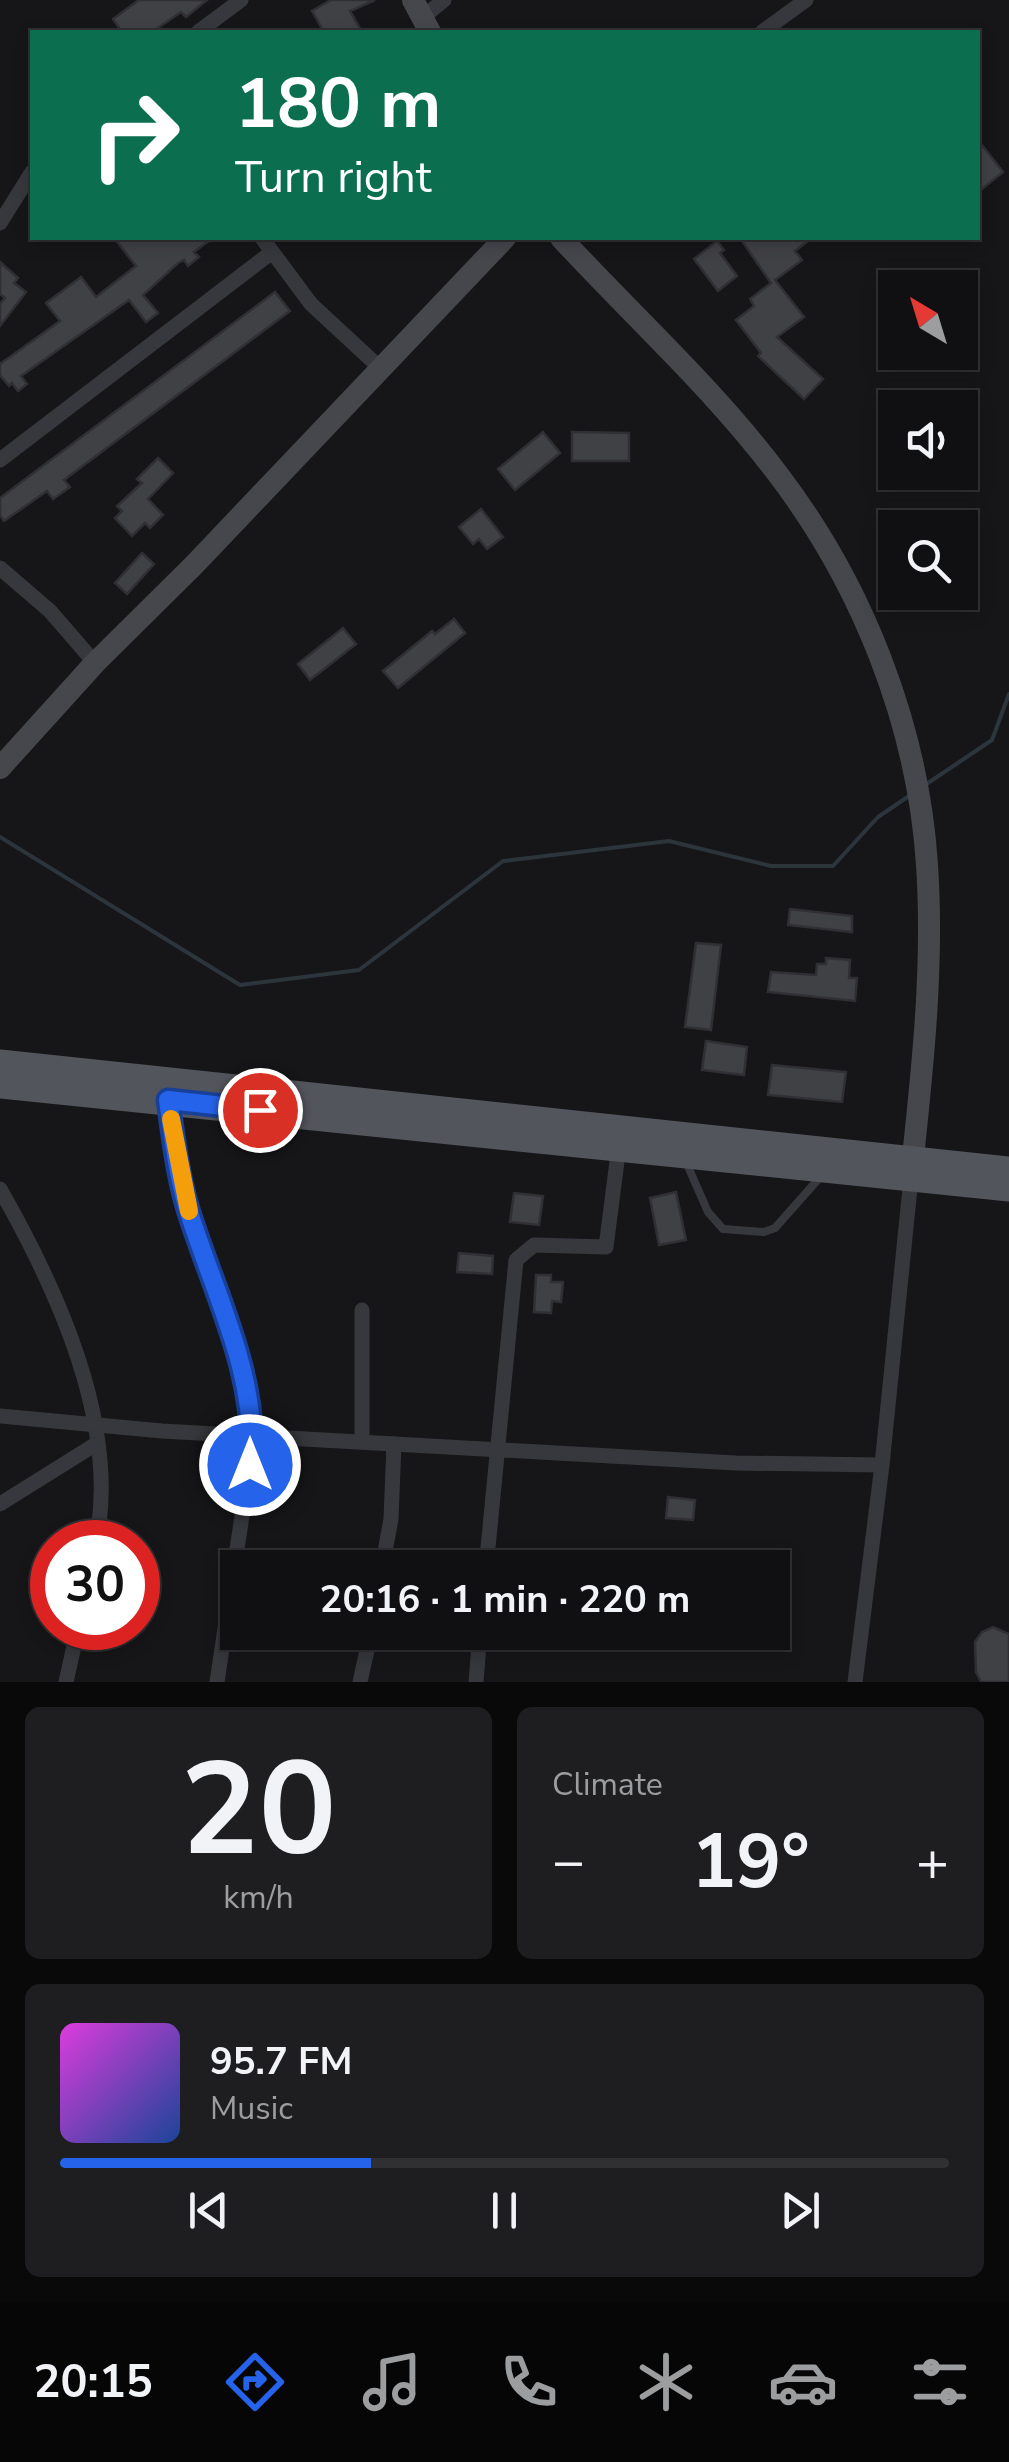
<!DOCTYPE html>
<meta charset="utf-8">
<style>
body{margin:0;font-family:"Nunito Sans",sans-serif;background:#1e1e20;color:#f1f3f6;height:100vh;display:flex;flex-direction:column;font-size:38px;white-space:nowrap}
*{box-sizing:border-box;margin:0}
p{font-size:32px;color:#9c9d9f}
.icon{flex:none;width:55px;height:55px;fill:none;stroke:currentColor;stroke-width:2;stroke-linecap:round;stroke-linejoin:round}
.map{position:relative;height:1682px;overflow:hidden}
.details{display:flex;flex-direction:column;gap:25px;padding:25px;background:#09090a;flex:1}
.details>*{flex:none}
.banner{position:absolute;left:30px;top:30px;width:950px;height:210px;border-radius:0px;box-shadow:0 5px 15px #0003,0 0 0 2px #303032;background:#0b6e4f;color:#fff;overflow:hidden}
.needle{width:65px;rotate:322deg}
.tools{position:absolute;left:878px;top:270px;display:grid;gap:20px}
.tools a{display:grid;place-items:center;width:100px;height:100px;border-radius:0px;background:#101012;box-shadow:0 5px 15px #0003,0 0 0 2px #303032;font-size:50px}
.speed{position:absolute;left:30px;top:1520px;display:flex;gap:20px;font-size:50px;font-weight:700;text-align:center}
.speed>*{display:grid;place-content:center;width:130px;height:130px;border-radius:50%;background:#101012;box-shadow:0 5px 15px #0003,0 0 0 2px #303032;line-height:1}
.speed .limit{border:15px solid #d22;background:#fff;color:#111}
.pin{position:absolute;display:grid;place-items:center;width:85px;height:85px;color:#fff;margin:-42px;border:5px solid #fff;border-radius:50%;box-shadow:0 2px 10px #0007}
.me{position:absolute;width:110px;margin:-55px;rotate:0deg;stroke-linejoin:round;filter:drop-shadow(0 0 8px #0008)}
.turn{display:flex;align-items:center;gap:35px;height:210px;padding:0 40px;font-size:45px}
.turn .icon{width:130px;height:130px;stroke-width:2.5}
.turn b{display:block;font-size:70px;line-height:85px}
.big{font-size:75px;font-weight:700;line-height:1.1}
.details .card{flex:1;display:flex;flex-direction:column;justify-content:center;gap:15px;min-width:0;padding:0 35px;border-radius:15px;background:#1e1e20}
.details .dial{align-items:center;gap:0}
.dial b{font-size:130px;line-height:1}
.song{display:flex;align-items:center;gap:30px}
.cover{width:120px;height:120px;border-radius:15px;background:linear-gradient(135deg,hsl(300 70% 55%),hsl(220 70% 35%))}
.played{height:10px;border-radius:5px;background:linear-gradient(90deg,#2563eb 35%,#303032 35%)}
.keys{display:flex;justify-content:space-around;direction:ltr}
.heat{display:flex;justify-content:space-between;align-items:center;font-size:55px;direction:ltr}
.details .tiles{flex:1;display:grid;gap:25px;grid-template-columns:1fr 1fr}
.card:last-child{grid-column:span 2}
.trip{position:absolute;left:220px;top:1550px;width:570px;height:100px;border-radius:0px;background:#101012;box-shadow:0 5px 15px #0003,0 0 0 2px #303032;font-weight:700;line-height:100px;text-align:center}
.dock{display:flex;height:160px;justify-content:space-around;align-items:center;background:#060607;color:#9c9d9f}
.dock .icon{width:70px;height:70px}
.dock .selected{color:#2563eb}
.dock b{font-size:45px;color:#f1f3f6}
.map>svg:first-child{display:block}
</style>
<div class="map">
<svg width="1009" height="1682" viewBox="0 0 1009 1682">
<rect width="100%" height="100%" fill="#161618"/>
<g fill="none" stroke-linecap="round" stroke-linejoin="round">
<!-- stream -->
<g stroke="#2c353c" stroke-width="4">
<polyline points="925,785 992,740 1009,694"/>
<polyline points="0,837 240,985 359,970 503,861 669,841 771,866 833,866 878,817 909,796"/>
</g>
</g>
<!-- building -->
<g fill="#404145" stroke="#303034" stroke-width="2.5">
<polygon points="139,0 207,0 186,17 181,12 152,32 122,32 113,19"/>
<polygon points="331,0 375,0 350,11 362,32 324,32 312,11"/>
<polygon points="978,140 1003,172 982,189 978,183"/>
<polygon points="114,238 213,238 194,252 199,257 188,266 184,260 178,263 143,295 158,313 146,322 129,300 21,376 27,384 18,391 12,383 9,386 0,375 0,364 60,321 46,303 81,277 96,297 136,266"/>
<polygon points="740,238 812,238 795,251 802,260 775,280 804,317 777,337 823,379 804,399 758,356 761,353 736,320 754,306 750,299 771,283"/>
<polygon points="717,241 724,250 720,253 737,276 718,291 694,259"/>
<polygon points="0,262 18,278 14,283 26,292 0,326 0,304 5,298 0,294"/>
<polygon points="275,292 290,311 64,480 70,487 53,499 47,491 4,521 0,515 0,498"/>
<polygon points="543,432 560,453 515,490 498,469"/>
<polygon points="572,432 629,433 629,461 572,461"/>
<polygon points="158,458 173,473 148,499 163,515 150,528 145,523 132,536 115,518 122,511 117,506 142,483 137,479"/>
<polygon points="481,509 503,537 487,549 479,539 473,544 459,527"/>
<polygon points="142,553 154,564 127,594 115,583"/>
<polygon points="454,619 465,633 398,688 383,671 432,631 435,634"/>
<polygon points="343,628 356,644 310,680 298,664"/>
<polygon points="790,909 852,916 852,932 788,925"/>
<polygon points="696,943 721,945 711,1030 685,1027"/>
<polygon points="826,958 850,960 849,978 857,978 855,1001 768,992 771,972 816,975 817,964 826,964"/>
<polygon points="706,1041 747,1047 744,1075 702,1070"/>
<polygon points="772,1065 846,1072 842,1102 768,1095"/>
<polygon points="676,1192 686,1240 659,1245 650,1198"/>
<polygon points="514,1193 543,1196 539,1225 510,1222"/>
<polygon points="459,1253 493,1256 492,1274 457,1272"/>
<polygon points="536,1275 551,1275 551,1282 563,1282 561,1302 552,1301 551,1313 534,1312"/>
<polygon points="668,1497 695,1500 693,1520 666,1518"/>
<polygon points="993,1627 1009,1634 1009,1682 981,1682 976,1672 975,1642 982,1632"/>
</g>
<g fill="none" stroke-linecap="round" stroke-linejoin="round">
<!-- lane -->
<polyline stroke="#37383d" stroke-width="8" points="686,1162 708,1212 723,1229 764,1232 775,1228 822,1175"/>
<!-- street -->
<g stroke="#37383d" stroke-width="15">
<polyline points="422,18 444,0"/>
<polyline points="198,32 241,0"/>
<polyline points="762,32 806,0"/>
<polyline points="0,223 32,172"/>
<polyline points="262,238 311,304 379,367"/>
<polyline points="0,460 272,252"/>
<polyline points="0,568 50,611 95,663"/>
<polyline points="168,1100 187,1205 245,1385 254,1436 217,1682"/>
<path d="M0 1189C57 1289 120 1425 96 1542"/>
<polyline points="362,1310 362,1440"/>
<polyline points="0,1416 162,1431 736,1463 882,1465"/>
<polyline points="0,1504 96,1444"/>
<polyline points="382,1568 391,1519 394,1444"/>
<polyline points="486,1568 516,1260 534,1245 606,1247 619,1146"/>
<polyline points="66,1682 78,1628"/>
<polyline points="360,1682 371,1632"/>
<polyline points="476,1682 480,1632"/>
<polyline points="855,1682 882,1465 911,1178"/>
</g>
<!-- secondary -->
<g stroke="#45474d" stroke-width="22">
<polyline points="413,0 430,32"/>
<path d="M561 238C633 316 713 388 777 473 862 584 918 725 927 865 934 968 922 1073 911 1176"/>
<polyline points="0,768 95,663 194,565 505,238"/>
</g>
<!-- primary -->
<g stroke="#53555c" stroke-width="25">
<polyline points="0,1062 1009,1169"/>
<polyline points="0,1086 1009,1189"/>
</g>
</g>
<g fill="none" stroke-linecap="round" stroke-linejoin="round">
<defs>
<path id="route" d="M250 1465C260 1377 212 1289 187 1206 177 1171 173 1135 168 1100L260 1110"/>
</defs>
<!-- route casing -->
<use href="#route" stroke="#184099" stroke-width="25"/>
<!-- route -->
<use href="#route" stroke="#2563eb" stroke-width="18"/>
<!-- slow -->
<polyline stroke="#f59e0b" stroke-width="18" points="171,1119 189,1211"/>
</g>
</svg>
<div class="tools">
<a><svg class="needle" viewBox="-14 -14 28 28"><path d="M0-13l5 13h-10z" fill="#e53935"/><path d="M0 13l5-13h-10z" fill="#9c9d9f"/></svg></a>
<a><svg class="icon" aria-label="sound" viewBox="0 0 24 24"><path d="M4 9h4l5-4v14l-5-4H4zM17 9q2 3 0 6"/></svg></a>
<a><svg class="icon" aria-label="search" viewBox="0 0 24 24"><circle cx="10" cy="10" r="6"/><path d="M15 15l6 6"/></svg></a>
</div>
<div class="speed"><div class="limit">30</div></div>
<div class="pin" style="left:260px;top:1110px;background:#d93025"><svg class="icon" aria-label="arrive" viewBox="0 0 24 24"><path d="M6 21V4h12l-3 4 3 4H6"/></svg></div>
<svg class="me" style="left:250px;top:1465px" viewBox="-20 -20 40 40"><circle r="17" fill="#2563eb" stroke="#fff" stroke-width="3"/><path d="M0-11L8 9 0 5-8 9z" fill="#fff"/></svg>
<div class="trip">20:16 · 1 min · 220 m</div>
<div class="banner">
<div class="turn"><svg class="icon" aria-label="right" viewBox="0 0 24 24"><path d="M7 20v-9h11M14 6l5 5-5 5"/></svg><div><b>180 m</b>Turn right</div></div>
</div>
</div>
<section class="details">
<div class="tiles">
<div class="card dial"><b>20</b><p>km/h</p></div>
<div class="card"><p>Climate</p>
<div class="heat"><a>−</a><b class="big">19°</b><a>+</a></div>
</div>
<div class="card">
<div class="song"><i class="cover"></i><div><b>95.7 FM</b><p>Music</p></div></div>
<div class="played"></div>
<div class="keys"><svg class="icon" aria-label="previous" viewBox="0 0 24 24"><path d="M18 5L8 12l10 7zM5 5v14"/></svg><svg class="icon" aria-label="pause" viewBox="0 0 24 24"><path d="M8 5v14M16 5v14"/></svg><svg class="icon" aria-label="next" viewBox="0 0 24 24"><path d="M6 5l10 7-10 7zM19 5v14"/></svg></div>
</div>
</div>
</section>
<nav class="dock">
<b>20:15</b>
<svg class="icon selected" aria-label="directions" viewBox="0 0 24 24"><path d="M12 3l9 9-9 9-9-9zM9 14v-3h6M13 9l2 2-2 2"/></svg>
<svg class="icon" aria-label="music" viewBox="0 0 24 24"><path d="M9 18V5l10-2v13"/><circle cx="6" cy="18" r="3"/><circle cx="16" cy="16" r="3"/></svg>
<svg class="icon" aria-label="phone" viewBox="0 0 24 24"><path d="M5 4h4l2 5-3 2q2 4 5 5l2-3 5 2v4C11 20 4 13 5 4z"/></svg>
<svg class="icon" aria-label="climate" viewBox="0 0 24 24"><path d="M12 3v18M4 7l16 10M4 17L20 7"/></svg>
<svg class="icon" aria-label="car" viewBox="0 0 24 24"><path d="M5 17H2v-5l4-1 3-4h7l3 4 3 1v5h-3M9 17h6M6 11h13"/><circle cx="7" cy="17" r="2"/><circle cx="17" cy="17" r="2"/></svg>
<svg class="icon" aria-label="filters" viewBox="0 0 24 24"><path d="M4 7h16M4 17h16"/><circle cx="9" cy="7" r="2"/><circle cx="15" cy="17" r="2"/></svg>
</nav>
